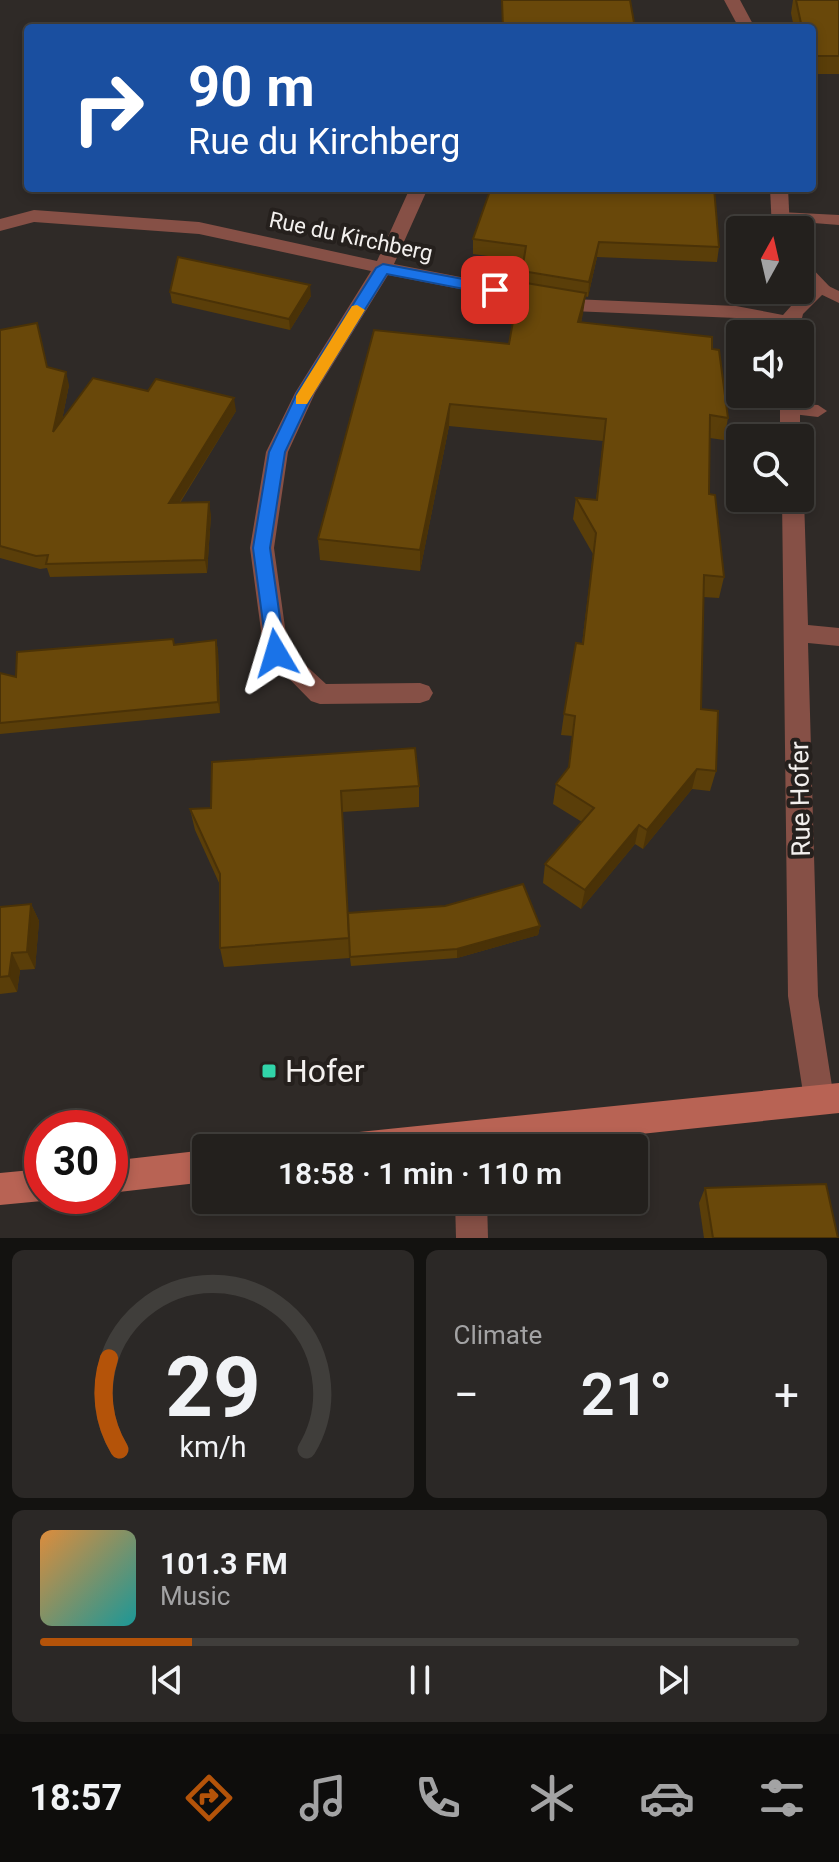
<!DOCTYPE html>
<meta charset="utf-8">
<style>
body{margin:0;font-family:Roboto,sans-serif;background:#2b2826;color:#f1f3f6;height:100vh;display:flex;flex-direction:column;font-size:30px;white-space:nowrap}
*{box-sizing:border-box;margin:0}
p{font-size:26px;color:#a3a3a4}
.icon{flex:none;width:44px;height:44px;fill:none;stroke:currentColor;stroke-width:2;stroke-linecap:round;stroke-linejoin:round}
.map{position:relative;height:1238px;overflow:hidden}
.sheet{display:flex;flex-direction:column;gap:12px;padding:12px;background:#131210;flex:1}
.sheet>*{flex:none}
.hud{position:absolute;left:24px;top:24px;width:792px;height:168px;border-radius:8px;box-shadow:0 4px 12px #0003,0 0 0 2px #403e3b;background:#1a4fa0;color:#fff;overflow:hidden}
.needle{width:52px;rotate:8deg}
.buttons{position:absolute;left:726px;top:216px;display:grid;gap:16px}
.buttons a{display:grid;place-items:center;width:88px;height:88px;border-radius:8px;background:#23201d;box-shadow:0 4px 12px #0003,0 0 0 2px #403e3b;font-size:40px}
.speed{position:absolute;left:24px;top:1110px;display:flex;gap:16px;font-size:40px;font-weight:700;text-align:center}
.speed>*{display:grid;place-content:center;width:104px;height:104px;border-radius:50%;background:#23201d;box-shadow:0 4px 12px #0003,0 0 0 2px #403e3b;line-height:1}
.speed .limit{border:12px solid #d22;background:#fff;color:#111}
.pin{position:absolute;display:grid;place-items:center;width:68px;height:68px;color:#fff;margin:-34px;border-radius:16px;box-shadow:0 4px 12px #0006}
.me{position:absolute;width:88px;margin:-44px;rotate:353deg;stroke-linejoin:round;filter:drop-shadow(0 0 6px #0008)}
.turn{display:flex;align-items:center;gap:28px;height:168px;padding:0 32px;font-size:36px}
.turn .icon{width:104px;height:104px;stroke-width:2.5}
.turn b{display:block;font-size:56px;line-height:68px}
.big{font-size:60px;font-weight:600;line-height:1.1}
.sheet .widget{flex:1;display:flex;flex-direction:column;justify-content:center;gap:12px;min-width:0;padding:0 28px;border-radius:12px;background:#2b2826}
.sheet .dial{align-items:center;gap:0}
.dial svg{height:208px;overflow:visible;fill:none;stroke:#403e3b;stroke-width:7;stroke-linecap:round;text-anchor:middle}
.dial text{fill:#f1f3f6;stroke:none}
.song{display:flex;align-items:center;gap:24px}
.cover{width:96px;height:96px;border-radius:12px;background:linear-gradient(135deg,hsl(30 70% 55%),hsl(180 70% 35%))}
.played{height:8px;border-radius:4px;background:linear-gradient(90deg,#b45309 20%,#403e3b 20%)}
.keys{display:flex;justify-content:space-around;direction:ltr}
.heat{display:flex;justify-content:space-between;align-items:center;font-size:44px;direction:ltr}
.sheet .tiles{flex:1;display:grid;gap:12px;grid-template-columns:1fr 1fr}
.widget:last-child{grid-column:span 2}
.trip{position:absolute;left:192px;top:1134px;width:456px;height:80px;border-radius:8px;background:#23201d;box-shadow:0 4px 12px #0003,0 0 0 2px #403e3b;font-weight:600;line-height:80px;text-align:center}
.tabs{display:flex;height:128px;justify-content:space-around;align-items:center;background:#0e0d0c;color:#a3a3a4}
.tabs .icon{width:56px;height:56px}
.tabs .on{color:#b45309}
.tabs b{font-size:36px;color:#f1f3f6}
.map>svg:first-child{display:block}
</style>
<div class="map">
<svg width="839" height="1238" viewBox="0 0 839 1238">
<rect width="100%" height="100%" fill="#2f2a27"/>
<g fill="none" stroke-linecap="round" stroke-linejoin="round">
<!-- lane -->
<g fill="#865046" fill-rule="evenodd">
<polygon points="780,212 839,215 839,225 775,220 772,217"/>
<polygon points="820,282 839,291 839,303 814,291 814,283"/>
<polygon points="790,403 818,405 827,411 818,417 784,413 781,409 784,405"/>
</g>
<!-- street -->
<g fill="#865046" fill-rule="evenodd">
<polygon points="724,0 740,0 755,28 739,28"/>
<polygon points="410,188 428,188 394,264 572,299 736,306 783,315 808,287 800,278 800,261 807,263 830,287 803,314 798,334 778,334 779,327 736,318 572,311 388,275 315,393 288,452 274,548 288,649 326,684 420,683 429,686 433,693 429,700 420,703 320,704 311,701 264,653 250,548 266,452 295,393 371,271 199,234 34,222 0,231 0,219 34,210 199,222 377,261"/>
<polygon points="770,188 788,188 790,230 772,230"/>
<polygon points="780,394 800,394 800,441 800,438 780,438"/>
<polygon points="800,492 804,498 808,625 839,628 839,646 808,643 818,996 834,1099 830,1110 819,1114 808,1110 804,1099 788,996 782,498 800,498"/>
<polygon points="455,1200 487,1200 488,1238 456,1238"/>
</g>
<!-- secondary -->
<g fill="#b86354" fill-rule="evenodd">
<polygon points="839,1083 839,1113 507,1148 343,1148 348,1137 359,1132"/>
<polygon points="206,1150 206,1182 110,1193 110,1161"/>
<polygon points="42,1169 42,1196 53,1196 42,1201 0,1205 0,1173"/>
</g>
</g>
<!-- wall -->
<g fill="#5a3e09">
<polygon points="793,0 839,0 839,74 812,74 812,28 794,28 791,13"/>
<polygon points="491,188 719,247 717,262 597,257 588,297 585,296 581,323 712,349 728,418 724,440 710,438 709,494 724,577 719,598 703,597 701,709 716,771 710,791 692,789 643,849 635,844 581,909 543,883 545,864 582,822 553,804 556,784 569,768 573,736 561,735 564,714 582,644 593,554 573,519 576,498 596,500 603,441 449,426 420,571 320,560 318,539 509,344 522,282 524,261 473,254 473,239"/>
<polygon points="170,292 311,296 290,330 172,303"/>
<polygon points="0,330 69,385 62,420 236,411 180,503 211,515 207,573 50,577 47,568 40,569 0,558"/>
<polygon points="216,640 218,651 220,713 0,734 0,673 16,677 174,644"/>
<polygon points="212,762 419,786 419,807 342,812 348,913 540,926 538,935 457,958 351,966 350,958 224,967 220,948 220,885 195,830 190,809 211,808"/>
<polygon points="31,904 39,921 35,969 20,970 17,992 0,994 0,907"/>
<polygon points="705,1188 838,1238 704,1238 699,1203"/>
</g>
<!-- shaded-wall -->
<g fill="#4a3207">
<polygon points="599,242 597,257 588,297 589,282"/>
<polygon points="310,285 311,296 290,330 289,319"/>
<polygon points="586,293 583,314 576,344 578,322"/>
<polygon points="66,372 69,385 57,445 53,432"/>
<polygon points="234,398 236,411 171,516 169,503"/>
<polygon points="450,404 449,426 420,571 420,550"/>
<polygon points="209,502 211,515 207,573 205,560"/>
<polygon points="216,640 218,651 220,713 218,702"/>
<polygon points="697,769 692,789 643,849 647,830"/>
<polygon points="639,825 635,844 581,909 585,890"/>
<polygon points="31,904 39,921 35,969 27,952"/>
<polygon points="540,926 538,935 457,958 457,949"/>
<polygon points="12,953 20,970 17,992 9,976"/>
</g>
<!-- building -->
<g fill="#69480a" stroke="#4a3207" stroke-width="2">
<polygon points="502,0 630,0 635,28 503,28"/>
<polygon points="796,0 839,0 839,56 812,56 812,28 802,28"/>
<polygon points="491,188 714,188 719,247 599,242 589,282 522,271 526,246 473,239"/>
<polygon points="178,257 310,285 289,319 170,292"/>
<polygon points="520,282 586,293 578,322 712,337 712,349 719,350 728,418 710,415 709,494 715,495 724,577 704,575 701,709 718,711 716,771 697,769 647,830 639,825 585,890 545,864 594,808 556,784 569,767 575,716 564,714 576,643 583,644 596,533 576,498 597,500 606,419 450,404 420,550 318,539 374,330 509,344"/>
<polygon points="37,323 47,367 66,372 53,432 93,378 148,391 156,379 234,398 169,503 209,502 205,560 46,564 48,555 36,556 0,546 0,330"/>
<polygon points="173,639 174,645 216,640 218,702 0,723 0,673 16,677 17,652"/>
<polygon points="415,748 419,786 341,791 349,938 220,948 220,874 190,809 211,808 212,762"/>
<polygon points="523,884 540,926 457,949 350,957 348,913 445,906"/>
<polygon points="31,904 27,952 12,953 9,976 0,977 0,907"/>
<polygon points="826,1184 838,1238 713,1238 705,1188"/>
</g>
<!-- route -->
<polygon fill="#1a73e8" stroke="#114b97" stroke-width="2" points="383,264 495,285 503,290 495,295 387,274 313,393 285,452 270,548 285,653 276,660 267,653 253,548 269,452 297,393 376,268"/>
<!-- slow -->
<polygon fill="#f59e0b" points="357,305 365,310 307,404 296,404 296,396 352,306"/>
<!-- markers -->
<rect fill="#31d4a9" stroke="#25201d" stroke-width="3" x="261" y="1063" width="16" height="16" rx="4"/>
<g text-anchor="middle" stroke-width="8" stroke-linejoin="round" paint-order="stroke">
<!-- far-street labels -->
<g font-size="22" fill="#f3f0ee" stroke="#25201d">
<text transform="translate(351 236) rotate(12)" y="8">Rue du Kirchberg</text>
</g>
<!-- street labels -->
<g font-size="26" fill="#f3f0ee" stroke="#25201d">
<text transform="translate(800 799) rotate(-91)" y="9">Rue Hofer</text>
</g>
<!-- near-poi labels -->
<g font-size="32" fill="#f3f0ee" stroke="#25201d" text-anchor="start">
<text x="285" y="1082">Hofer</text>
</g>
</g>
</svg>
<div class="buttons">
<a><svg class="needle" viewBox="-14 -14 28 28"><path d="M0-13l5 13h-10z" fill="#e53935"/><path d="M0 13l5-13h-10z" fill="#a3a3a4"/></svg></a>
<a><svg class="icon" aria-label="sound" viewBox="0 0 24 24"><path d="M4 9h4l5-4v14l-5-4H4zM17 9q2 3 0 6"/></svg></a>
<a><svg class="icon" aria-label="search" viewBox="0 0 24 24"><circle cx="10" cy="10" r="6"/><path d="M15 15l6 6"/></svg></a>
</div>
<div class="speed"><div class="limit">30</div></div>
<div class="pin" style="left:495px;top:290px;background:#d93025"><svg class="icon" aria-label="arrive" viewBox="0 0 24 24"><path d="M6 21V4h12l-3 4 3 4H6"/></svg></div>
<svg class="me" style="left:276px;top:653px" viewBox="-20 -20 40 40"><path d="M0-17L14 15 0 8-14 15z" fill="#1a73e8" stroke="#fff" stroke-width="4"/></svg>
<div class="trip">18:58 · 1 min · 110 m</div>
<div class="hud">
<div class="turn"><svg class="icon" aria-label="right" viewBox="0 0 24 24"><path d="M7 20v-9h11M14 6l5 5-5 5"/></svg><div><b>90 m</b>Rue du Kirchberg</div></div>
</div>
</div>
<section class="sheet">
<div class="tiles">
<div class="widget dial"><svg viewBox="0 0 100 80">
<path d="M14 69A42 42 0 1 1 86 69"/>
<path d="M14 69A42 42 0 0 1 10 34" stroke="#b45309"/>
<text x="50" y="56" font-size="32" font-weight="700">29</text>
<text x="50" y="72" font-size="11">km/h</text>
</svg></div>
<div class="widget"><p>Climate</p>
<div class="heat"><a>−</a><b class="big">21°</b><a>+</a></div>
</div>
<div class="widget">
<div class="song"><i class="cover"></i><div><b>101.3 FM</b><p>Music</p></div></div>
<div class="played"></div>
<div class="keys"><svg class="icon" aria-label="previous" viewBox="0 0 24 24"><path d="M18 5L8 12l10 7zM5 5v14"/></svg><svg class="icon" aria-label="pause" viewBox="0 0 24 24"><path d="M8 5v14M16 5v14"/></svg><svg class="icon" aria-label="next" viewBox="0 0 24 24"><path d="M6 5l10 7-10 7zM19 5v14"/></svg></div>
</div>
</div>
</section>
<nav class="tabs">
<b>18:57</b>
<svg class="icon on" aria-label="directions" viewBox="0 0 24 24"><path d="M12 3l9 9-9 9-9-9zM9 14v-3h6M13 9l2 2-2 2"/></svg>
<svg class="icon" aria-label="music" viewBox="0 0 24 24"><path d="M9 18V5l10-2v13"/><circle cx="6" cy="18" r="3"/><circle cx="16" cy="16" r="3"/></svg>
<svg class="icon" aria-label="phone" viewBox="0 0 24 24"><path d="M5 4h4l2 5-3 2q2 4 5 5l2-3 5 2v4C11 20 4 13 5 4z"/></svg>
<svg class="icon" aria-label="climate" viewBox="0 0 24 24"><path d="M12 3v18M4 7l16 10M4 17L20 7"/></svg>
<svg class="icon" aria-label="car" viewBox="0 0 24 24"><path d="M5 17H2v-5l4-1 3-4h7l3 4 3 1v5h-3M9 17h6M6 11h13"/><circle cx="7" cy="17" r="2"/><circle cx="17" cy="17" r="2"/></svg>
<svg class="icon" aria-label="filters" viewBox="0 0 24 24"><path d="M4 7h16M4 17h16"/><circle cx="9" cy="7" r="2"/><circle cx="15" cy="17" r="2"/></svg>
</nav>
